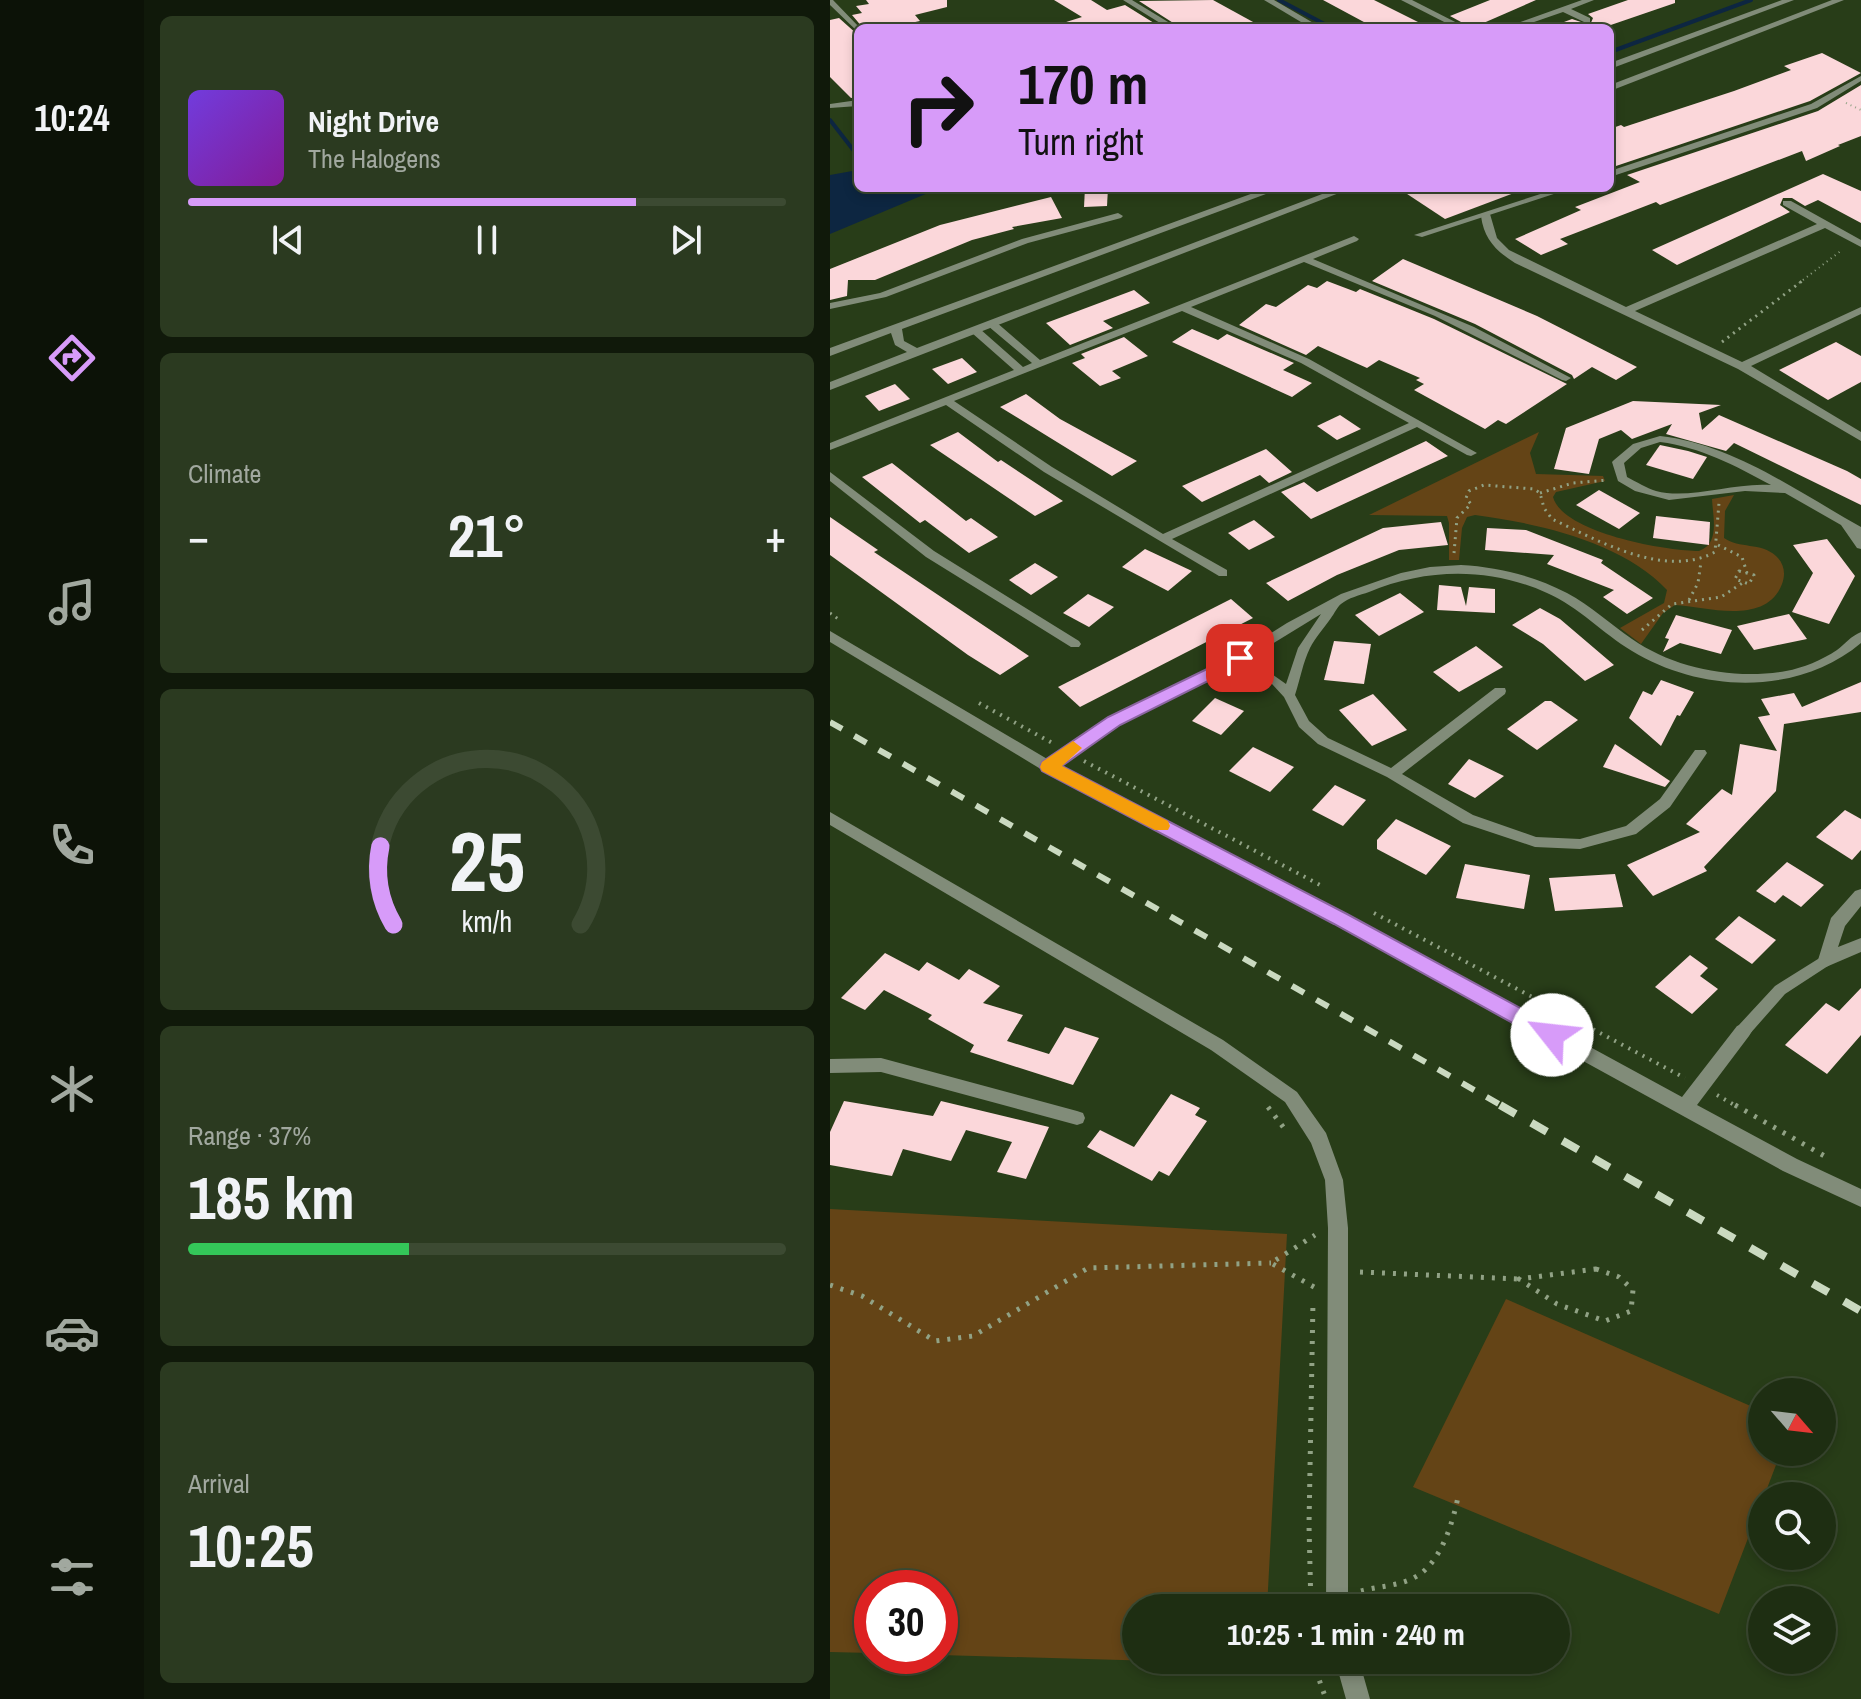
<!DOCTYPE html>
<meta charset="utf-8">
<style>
body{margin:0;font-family:"Archivo Narrow",sans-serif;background:#2b3a20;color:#f1f3f6;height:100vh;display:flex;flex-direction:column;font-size:30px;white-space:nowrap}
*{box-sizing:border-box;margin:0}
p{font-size:26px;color:#a1a89f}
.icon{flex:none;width:44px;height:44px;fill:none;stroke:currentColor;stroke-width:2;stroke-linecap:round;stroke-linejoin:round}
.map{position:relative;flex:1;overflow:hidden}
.sheet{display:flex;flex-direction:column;gap:16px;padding:16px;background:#10190a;width:686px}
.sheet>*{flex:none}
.guide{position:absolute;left:24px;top:24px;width:760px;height:168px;border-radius:12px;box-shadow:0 4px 12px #0003,0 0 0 2px #3c4a32;background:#d79bf9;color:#111;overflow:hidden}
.needle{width:52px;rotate:118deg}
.tools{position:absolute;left:918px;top:1378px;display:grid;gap:16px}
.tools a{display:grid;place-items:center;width:88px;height:88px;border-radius:50%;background:#1e2e12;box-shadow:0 4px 12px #0003,0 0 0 2px #3c4a32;font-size:40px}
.speed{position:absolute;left:24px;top:1570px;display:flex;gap:16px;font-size:40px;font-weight:700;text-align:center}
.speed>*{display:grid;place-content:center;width:104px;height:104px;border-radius:50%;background:#1e2e12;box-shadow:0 4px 12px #0003,0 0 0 2px #3c4a32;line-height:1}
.speed .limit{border:12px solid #d22;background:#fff;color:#111}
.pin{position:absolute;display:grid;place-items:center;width:68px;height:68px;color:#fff;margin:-34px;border-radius:16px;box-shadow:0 4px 12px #0006}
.me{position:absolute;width:88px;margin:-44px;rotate:299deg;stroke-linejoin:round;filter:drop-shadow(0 0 6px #0008)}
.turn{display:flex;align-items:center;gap:28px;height:168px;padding:0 32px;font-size:36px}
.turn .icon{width:104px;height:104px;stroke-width:2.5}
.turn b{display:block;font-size:56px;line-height:68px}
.big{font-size:60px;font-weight:800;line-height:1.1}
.sheet .widget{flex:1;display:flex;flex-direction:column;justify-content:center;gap:12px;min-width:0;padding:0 28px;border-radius:12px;background:#2b3a20}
.sheet .dial{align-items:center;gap:0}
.dial svg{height:208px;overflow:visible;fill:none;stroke:#3c4a32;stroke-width:7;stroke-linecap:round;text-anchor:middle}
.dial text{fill:#f1f3f6;stroke:none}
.song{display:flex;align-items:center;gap:24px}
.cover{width:96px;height:96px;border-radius:12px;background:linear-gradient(135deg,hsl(260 70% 55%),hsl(290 70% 35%))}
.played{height:8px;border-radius:4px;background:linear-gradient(90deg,#d79bf9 75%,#3c4a32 75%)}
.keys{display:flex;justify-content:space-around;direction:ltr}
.heat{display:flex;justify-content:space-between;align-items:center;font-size:44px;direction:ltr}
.charge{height:12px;border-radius:6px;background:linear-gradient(90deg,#34c759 37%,#3c4a32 0)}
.trip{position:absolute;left:292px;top:1594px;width:448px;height:80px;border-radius:40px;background:#1e2e12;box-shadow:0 4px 12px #0003,0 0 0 2px #3c4a32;font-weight:800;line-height:80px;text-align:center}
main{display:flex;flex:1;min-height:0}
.tab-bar{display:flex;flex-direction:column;width:144px;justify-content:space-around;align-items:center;background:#0c1207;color:#a1a89f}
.tab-bar .icon{width:56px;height:56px}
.tab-bar .on{color:#d79bf9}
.tab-bar b{font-size:36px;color:#f1f3f6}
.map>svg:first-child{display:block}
</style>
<main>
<nav class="tab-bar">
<b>10:24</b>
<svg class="icon on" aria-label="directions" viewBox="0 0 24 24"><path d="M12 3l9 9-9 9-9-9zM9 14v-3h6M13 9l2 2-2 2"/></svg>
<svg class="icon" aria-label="music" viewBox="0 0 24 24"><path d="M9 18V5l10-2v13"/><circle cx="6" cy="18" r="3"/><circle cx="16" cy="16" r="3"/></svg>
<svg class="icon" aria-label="phone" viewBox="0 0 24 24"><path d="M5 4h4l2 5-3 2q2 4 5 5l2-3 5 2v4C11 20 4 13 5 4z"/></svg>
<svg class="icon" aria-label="climate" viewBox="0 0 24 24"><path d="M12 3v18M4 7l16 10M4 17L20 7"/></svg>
<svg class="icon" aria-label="car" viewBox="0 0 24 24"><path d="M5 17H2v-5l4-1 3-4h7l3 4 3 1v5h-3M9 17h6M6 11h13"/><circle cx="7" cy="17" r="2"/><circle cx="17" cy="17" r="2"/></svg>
<svg class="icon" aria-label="filters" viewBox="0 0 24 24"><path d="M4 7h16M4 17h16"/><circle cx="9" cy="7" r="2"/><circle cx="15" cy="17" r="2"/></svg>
</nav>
<section class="sheet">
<div class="widget">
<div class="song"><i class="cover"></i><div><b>Night Drive</b><p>The Halogens</p></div></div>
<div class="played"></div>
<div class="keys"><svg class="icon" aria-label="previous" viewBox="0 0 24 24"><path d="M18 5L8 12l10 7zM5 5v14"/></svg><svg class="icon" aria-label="pause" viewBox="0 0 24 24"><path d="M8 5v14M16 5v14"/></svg><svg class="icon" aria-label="next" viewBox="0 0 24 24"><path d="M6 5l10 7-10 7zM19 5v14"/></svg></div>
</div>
<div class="widget"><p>Climate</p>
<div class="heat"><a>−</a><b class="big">21°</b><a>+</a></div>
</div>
<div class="widget dial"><svg viewBox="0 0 100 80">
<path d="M14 69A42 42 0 1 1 86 69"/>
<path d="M14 69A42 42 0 0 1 9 39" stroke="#d79bf9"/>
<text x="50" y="56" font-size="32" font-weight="700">25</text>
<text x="50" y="72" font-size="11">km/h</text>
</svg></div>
<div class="widget"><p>Range · 37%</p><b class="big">185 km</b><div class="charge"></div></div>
<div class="widget"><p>Arrival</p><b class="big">10:25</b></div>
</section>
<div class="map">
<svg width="1031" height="1699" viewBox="0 0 1031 1699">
<rect width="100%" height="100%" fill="#283d18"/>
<!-- green -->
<g fill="#644416">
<path d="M709 432 700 453 706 474 773 476 775 481 726 492 723 497C733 533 836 551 869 551 890 544 883 518 882 499L904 495 895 511 894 538C909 549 931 542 946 556 954 563 956 574 952 584 936 626 877 607 845 605L833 613 811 644 790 628 834 603 837 590C793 542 707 523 645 515L637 517 632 528 629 560H619V523L617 516 539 515Z"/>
<polygon points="0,1209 457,1234 437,1608 306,1608 306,1660 434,1660 433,1664 110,1655 110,1588 42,1588 42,1653 0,1652"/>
<polygon points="676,1299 932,1411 932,1452 951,1452 889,1614 583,1487"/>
</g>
<!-- water -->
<polygon fill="#0d2641" points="28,170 28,188 110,188 0,234 0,175"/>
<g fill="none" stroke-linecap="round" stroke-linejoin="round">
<!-- stream -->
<g stroke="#0d2641" stroke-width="4">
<polyline points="449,0 502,28"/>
<polyline points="780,52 921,0"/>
<polyline points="0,120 28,156"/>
</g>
</g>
<!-- building -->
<g fill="#fbd7da">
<polygon points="36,0 117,0 117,7 85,15 90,21 57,28 33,28 22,15 32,13 26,6 39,4"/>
<polygon points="224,0 261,0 277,10 295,5 332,28 234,28 233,23 252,17"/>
<polygon points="383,0 434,28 351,28 309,1"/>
<polygon points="493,0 544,0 596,26 607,22 619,28 545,28"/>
<polygon points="660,0 706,0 642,28 620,16"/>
<polygon points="798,0 845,0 845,3 772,28 726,28 726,25 742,19 760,25 763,18 758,14"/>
<polygon points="9,18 28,35 28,97 21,98 0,77 0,20"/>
<polygon points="992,53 1031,73 980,101 783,167 780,165 780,129 791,125 794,127 904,91 961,70 954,66"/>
<polygon points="1031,85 1031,136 1008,145 1010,146 976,161 972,151 830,205 826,202 730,239 738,244 711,255 685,239 751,210 745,207 810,182 797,175 988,111"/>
<polygon points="993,174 1031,191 1031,223 988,200 975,206 962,198 953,198 950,205 960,212 847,265 822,250"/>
<polygon points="255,188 278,188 277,206 254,207"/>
<polygon points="568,188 692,188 692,190 615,219"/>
<polygon points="221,197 232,218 182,227 184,229 142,240 45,280 18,280 17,296 0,300 0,269 110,225"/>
<polygon points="573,259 707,316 807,367 786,380 762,367 744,379 742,375 645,324 542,281"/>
<polygon points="497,281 526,292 530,289 604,319 737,384 676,424 668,420 655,429 584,390 594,384 586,380 590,378 549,360 537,368 488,346 476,355 409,325 436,304 446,307 478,285 487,288"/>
<polygon points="304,290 320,303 273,321 283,328 240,345 216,323"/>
<polygon points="362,329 388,340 397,334 464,363 453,370 482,383 462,397 342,342"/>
<polygon points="294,337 318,356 282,371 291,378 270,386 242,363 255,358 251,354"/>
<polygon points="1006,342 1031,356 1031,382 998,400 949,370"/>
<polygon points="132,358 147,372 118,384 102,369"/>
<polygon points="65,384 80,399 49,411 35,396"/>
<polygon points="196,394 230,419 307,461 282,476 170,407"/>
<polygon points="803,401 891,405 869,413 872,430 889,415 1017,471 1031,479 1031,505 904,443 896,451 836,434 842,424 802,439 791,430 769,439 759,474 724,469 736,428"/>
<polygon points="510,415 531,429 507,440 487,426"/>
<polygon points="128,432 168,462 171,460 233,501 205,516 100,445"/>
<polygon points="596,441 618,456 481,519 451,492 474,482 487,492"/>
<polygon points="830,445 858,451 877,457 863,479 816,465"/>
<polygon points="436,449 462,472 439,483 430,475 372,502 352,486"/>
<polygon points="62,463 136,521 141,518 168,537 139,553 95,520 90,523 32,477"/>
<polygon points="769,490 810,513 789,529 746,505"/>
<polygon points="826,516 880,522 879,545 823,538"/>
<polygon points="0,517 48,550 44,552 199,656 170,675 138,655 0,555"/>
<polygon points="424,520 445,537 419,550 398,533"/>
<polygon points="611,522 618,545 569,550 507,575 458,601 436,583 553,528"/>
<polygon points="657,528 696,530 773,560 771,563 823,598 797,614 773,597 784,590 717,564 724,555 655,550"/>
<polygon points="997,539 1025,576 999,624 962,612 983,573 963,545"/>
<polygon points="315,549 362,571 338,591 292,567"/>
<polygon points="205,563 228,577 201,595 179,580"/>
<polygon points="609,585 631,587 636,606 639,587 665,589 665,613 607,610"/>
<polygon points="570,593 594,612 549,636 525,615"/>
<polygon points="258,594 284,607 259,627 233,613"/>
<polygon points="401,599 423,618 250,707 228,687"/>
<polygon points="710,608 730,619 784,665 755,681 713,644 682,625"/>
<polygon points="959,614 977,639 924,650 907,626"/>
<polygon points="846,615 902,630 891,654 850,643 833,652 839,639 835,638"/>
<polygon points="504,641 541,644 534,684 494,680"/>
<polygon points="646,646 673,667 629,692 603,672"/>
<polygon points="831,680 864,692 850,716 847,715 831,746 799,718 813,691 822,695"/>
<polygon points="1031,682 1031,712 954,724 946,791 874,867 877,871 823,896 797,865 870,832 856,824 892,789 902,795 910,744 947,751 928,717 940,715 931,699 964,693 972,707"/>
<polygon points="543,694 577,730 542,746 509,710"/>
<polygon points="385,698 414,711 391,735 362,721"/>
<polygon points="715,701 721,701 748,720 707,750 677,729"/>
<polygon points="785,744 840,781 835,787 773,767"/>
<polygon points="423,747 464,767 440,792 399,771"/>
<polygon points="639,759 674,776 645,798 618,784"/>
<polygon points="505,785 536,800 513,826 482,810"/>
<polygon points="1015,810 1031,819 1031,850 1022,860 986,837"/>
<polygon points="566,819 621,846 596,875 547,849 547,840"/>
<polygon points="957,862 994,885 971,907 953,895 945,903 926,891"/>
<polygon points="635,864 700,875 694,909 626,898"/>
<polygon points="785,874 793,907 725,911 719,878"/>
<polygon points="909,916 946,940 922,964 885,939"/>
<polygon points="55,953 89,971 97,962 129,980 139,969 170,986 153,1003 193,1015 177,1041 219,1054 235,1027 269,1038 243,1085 140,1052 144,1045 98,1019 102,1015 54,990 35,1010 11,998"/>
<polygon points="860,955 878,968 870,976 888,989 862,1014 825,987"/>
<polygon points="1031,988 1031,1035 997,1074 955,1045 996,1003 1009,1011"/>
<polygon points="341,1094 370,1108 365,1115 377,1121 339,1176 329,1171 322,1181 257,1147 270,1130 304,1147"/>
<polygon points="14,1101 103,1116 111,1101 219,1127 196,1179 167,1172 182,1142 136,1130 121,1161 73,1149 62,1176 0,1165 0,1132"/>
</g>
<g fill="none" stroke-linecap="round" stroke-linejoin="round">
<!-- path-far3 -->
<g stroke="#91a285" stroke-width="2" stroke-dasharray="1 4" stroke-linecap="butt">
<polyline points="1016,103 1031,110"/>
<polyline points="969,283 1012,250"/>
</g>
<!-- path-far2 -->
<g stroke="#91a285" stroke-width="3" stroke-dasharray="2 5" stroke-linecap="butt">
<polyline points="892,342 972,281"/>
<polyline points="710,493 743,483 778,480"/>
<polyline points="888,545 912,557 917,573"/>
<path d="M624 553 627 518 641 504 636 498 639 491 654 485 704 489 710 493 714 508 722 519C769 541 835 579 885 552L889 503"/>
<polygon points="909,571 924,575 919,584 905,579"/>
<polyline points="859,600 868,583 871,562"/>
<polyline points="0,613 11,621"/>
<polyline points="812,630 842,604 891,597 914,582"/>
</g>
<!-- path-far1 -->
<g stroke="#91a285" stroke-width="4" stroke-dasharray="2 6" stroke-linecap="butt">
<polyline points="149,703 226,745"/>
<polyline points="254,761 494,887"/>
<polyline points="544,913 855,1078"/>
<polyline points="887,1095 908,1107"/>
</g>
<!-- path -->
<g stroke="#91a285" stroke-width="5" stroke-dasharray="3 8" stroke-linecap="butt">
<polyline points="905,1105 998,1158"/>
<polyline points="438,1107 457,1132"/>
<polygon points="766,1269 789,1277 803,1290 801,1311 775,1321 727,1304 689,1279"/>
<polyline points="530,1272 689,1279"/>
<polyline points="0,1285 32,1296 105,1341 143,1336 258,1268 441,1263"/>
<polyline points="484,1287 441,1263 485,1235"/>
<path d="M531 1591C549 1586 571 1586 587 1576 611 1562 623 1522 628 1497"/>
<polyline points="481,1608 479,1525 483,1301"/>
<polyline points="482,1660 496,1699"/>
</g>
<!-- lane -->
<g fill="#818c79" fill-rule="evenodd">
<polygon points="0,0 3,0 30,28 28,28 28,32 0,5"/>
<polygon points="293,0 302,0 348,28 338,28"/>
<polygon points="1031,76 1031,81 987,108 780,177 780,171 981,104"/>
<polygon points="28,100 28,106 0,108 0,104"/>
<polygon points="729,188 742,188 592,237 584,235"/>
<polygon points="288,213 293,216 291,218 198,243 56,297 0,309 0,303 50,293 192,239"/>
<path d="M524 236 529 239 527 241 483 259 644 327 741 378 736 381 732 380 605 316 474 262 361 307 479 359 647 453 641 456 637 455 587 427 342 539 397 570V576H389L214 472 116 405 0 450V443L184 370 142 333V329H150L193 367 202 363 158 326V322H166L210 360ZM352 311 471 363 579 423 333 534 222 467 124 401Z"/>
<path d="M830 436C903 444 968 492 1031 527V549L1027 548 1011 525 955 493 915 491 839 500 805 491 788 481 782 462 784 460 803 444ZM830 442C870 447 906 466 941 485 904 482 860 500 826 491 816 488 807 482 797 477L794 463 811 448Z"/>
<polygon points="0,472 104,551 249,641 251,644 249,647 241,647 96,557 0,481"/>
<path d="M631 565C668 567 704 576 737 593 761 606 780 624 802 639 845 669 905 680 956 671 973 668 992 660 1007 650 1015 644 1021 636 1031 632V643C968 696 871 693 802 651 772 633 749 607 717 593 660 567 596 568 539 592 530 595 518 598 511 604 508 606 504 614 501 618 494 628 485 638 480 648 473 662 470 680 465 695L479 721 498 738 561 768 665 688H675L676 691 675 694 572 774 643 815 706 837 750 839 796 826 830 799 865 750H875L877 753 875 756 840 807 806 834 750 849 705 847 633 823 557 777 488 744 469 727 454 697 442 684 409 664 289 724 224 770H214L212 767 279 718 406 655 457 623 511 594 571 573 600 567ZM491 614 468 648 456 684 419 658Z"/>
<polygon points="996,954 1001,956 1003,960 1001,964 955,994 918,1036 913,1037 908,1036 905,1031 908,1026 945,986"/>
<polygon points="51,1058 247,1111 253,1113 255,1118 253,1123 247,1125 51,1072 0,1073 0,1059"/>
</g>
<!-- street -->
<g fill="#818c79" fill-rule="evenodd">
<polygon points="434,0 444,0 492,28 481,28"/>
<polygon points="571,0 582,0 637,28 626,28"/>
<polygon points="752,0 764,0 741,9 760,18 760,22 754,22 733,12 687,28 674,28"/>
<polygon points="952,0 964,0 780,69 780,63"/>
<polygon points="1002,0 1014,0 780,91 780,85"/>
<polygon points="437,188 452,188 72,329 74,341 87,348 508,188 522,188 0,390 0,382 77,352 65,345 61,333 0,356 0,348"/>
<path d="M953 201H961L1031 240V247L995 228 805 311 912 362 1031 307V314L921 366 1031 432V441L908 369 685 263C666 251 654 239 651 216L660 214 667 238 679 250 796 307 987 224 953 205Z"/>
<polygon points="0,631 224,763 516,914 852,1097 907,1026 913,1024 919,1026 922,1031 919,1036 867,1105 967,1159 1031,1189 1031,1207 953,1171 504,924 214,771 0,642"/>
<polygon points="0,812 393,1040 467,1092 496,1133 513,1180 518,1228 518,1608 496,1608 498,1228 495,1180 481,1143 455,1102 381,1050 0,825"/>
<polygon points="1031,889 1031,906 1015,926 1008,947 1031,938 1031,952 996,967 990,965 988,960 1001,918 1025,891"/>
<polygon points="505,1660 529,1660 540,1699 516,1699"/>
</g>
<!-- rail-far1 -->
<polyline stroke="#cad9c0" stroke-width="6" stroke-dasharray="14 14" stroke-linecap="butt" points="0,722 674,1107"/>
<!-- rail -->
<polyline stroke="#cad9c0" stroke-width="8" stroke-dasharray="18 18" stroke-linecap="butt" points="670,1105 1031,1311"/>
</g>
<!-- route -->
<polygon fill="#d79bf9" stroke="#8c65a2" stroke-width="2" points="410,653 418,658 416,662 290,725 232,766 517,914 729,1029 732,1035 729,1041 722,1043 715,1041 504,924 212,771 210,767 212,762 278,717"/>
<!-- slow -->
<polygon fill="#f59e0b" points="243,741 252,748 232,766 338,821 340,826 338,830 325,830 212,771 210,767 212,762"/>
</svg>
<div class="tools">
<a><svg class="needle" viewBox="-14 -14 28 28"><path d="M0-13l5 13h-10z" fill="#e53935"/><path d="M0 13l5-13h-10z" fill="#a1a89f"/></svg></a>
<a><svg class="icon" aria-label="search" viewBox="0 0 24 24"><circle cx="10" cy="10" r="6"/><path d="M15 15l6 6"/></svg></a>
<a><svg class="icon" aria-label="layers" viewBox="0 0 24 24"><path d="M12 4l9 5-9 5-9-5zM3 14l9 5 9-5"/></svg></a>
</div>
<div class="speed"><div class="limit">30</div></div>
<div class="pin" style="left:410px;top:658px;background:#d93025"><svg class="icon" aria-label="arrive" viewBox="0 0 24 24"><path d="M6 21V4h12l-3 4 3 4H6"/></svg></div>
<svg class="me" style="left:722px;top:1035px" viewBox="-20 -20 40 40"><circle r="19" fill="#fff"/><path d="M0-13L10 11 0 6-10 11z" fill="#d79bf9"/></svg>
<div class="trip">10:25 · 1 min · 240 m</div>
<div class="guide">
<div class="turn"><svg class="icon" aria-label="right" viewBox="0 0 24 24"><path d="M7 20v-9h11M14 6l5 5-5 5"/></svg><div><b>170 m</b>Turn right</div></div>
</div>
</div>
</main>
